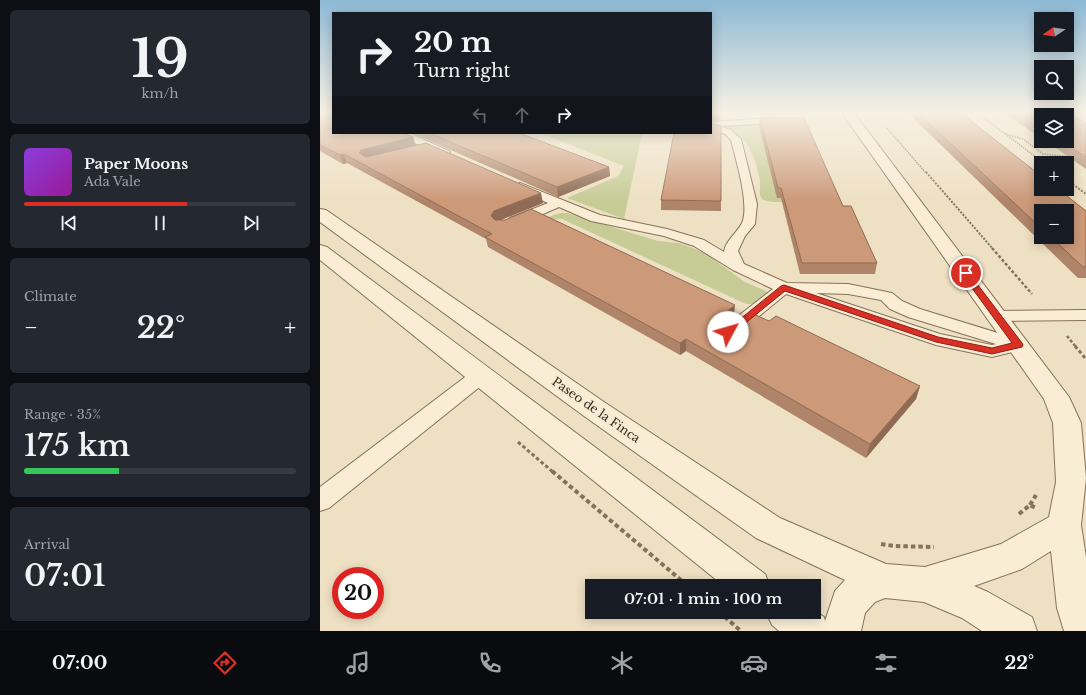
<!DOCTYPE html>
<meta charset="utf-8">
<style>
body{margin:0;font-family:"Libre Baskerville",serif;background:#242831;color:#f1f3f6;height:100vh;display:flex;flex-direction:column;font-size:15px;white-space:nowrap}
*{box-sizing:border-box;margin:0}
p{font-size:13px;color:#9ea1a6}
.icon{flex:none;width:22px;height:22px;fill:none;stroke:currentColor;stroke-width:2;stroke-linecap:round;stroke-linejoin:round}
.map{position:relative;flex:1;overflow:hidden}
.side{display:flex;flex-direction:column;gap:10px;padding:10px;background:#0d0f14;width:320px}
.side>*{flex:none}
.guide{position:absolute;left:12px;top:12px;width:380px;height:122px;border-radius:0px;box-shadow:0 2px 10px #0003;background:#171b24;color:#f1f3f6;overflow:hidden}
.needle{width:26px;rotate:257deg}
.fabs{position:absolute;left:714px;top:12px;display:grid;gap:8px}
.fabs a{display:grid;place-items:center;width:40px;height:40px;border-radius:0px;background:#171b24;box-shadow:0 2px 10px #0003;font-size:20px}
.speed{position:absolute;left:12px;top:567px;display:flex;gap:8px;font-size:20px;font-weight:700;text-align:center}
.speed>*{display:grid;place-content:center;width:52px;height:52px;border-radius:50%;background:#171b24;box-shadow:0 2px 10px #0003;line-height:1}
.speed .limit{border:6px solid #d22;background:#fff;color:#111}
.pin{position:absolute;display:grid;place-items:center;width:34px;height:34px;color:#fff;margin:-17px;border:2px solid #fff;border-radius:50%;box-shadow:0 1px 4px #0007}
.me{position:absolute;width:44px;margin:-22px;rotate:51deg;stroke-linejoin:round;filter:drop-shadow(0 0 3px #0008)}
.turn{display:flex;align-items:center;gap:14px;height:84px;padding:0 16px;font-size:18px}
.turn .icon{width:52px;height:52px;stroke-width:2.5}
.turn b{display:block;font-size:28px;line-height:34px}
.lanes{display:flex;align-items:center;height:38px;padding:0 16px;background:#0003;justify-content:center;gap:20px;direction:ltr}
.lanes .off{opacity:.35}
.big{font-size:30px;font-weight:600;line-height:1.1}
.side .tile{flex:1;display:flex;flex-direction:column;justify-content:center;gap:6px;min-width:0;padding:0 14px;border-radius:6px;background:#242831}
.side .dial{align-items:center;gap:0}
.dial b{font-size:52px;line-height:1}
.song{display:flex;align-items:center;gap:12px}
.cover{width:48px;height:48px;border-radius:6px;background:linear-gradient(135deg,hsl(270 70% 55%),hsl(300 70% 35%))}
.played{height:4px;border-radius:2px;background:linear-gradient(90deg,#d93025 60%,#363941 60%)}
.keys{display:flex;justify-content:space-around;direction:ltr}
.heat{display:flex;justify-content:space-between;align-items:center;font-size:22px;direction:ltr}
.charge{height:6px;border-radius:3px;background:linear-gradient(90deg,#34c759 35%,#363941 0)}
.trip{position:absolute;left:265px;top:579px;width:236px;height:40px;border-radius:0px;background:#171b24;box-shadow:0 2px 10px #0003;font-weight:600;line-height:40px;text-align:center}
.tabs{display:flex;height:64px;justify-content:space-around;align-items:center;background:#090b0e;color:#9ea1a6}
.tabs .icon{width:28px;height:28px}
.tabs .selected{color:#d93025}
.tabs b{font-size:18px;color:#f1f3f6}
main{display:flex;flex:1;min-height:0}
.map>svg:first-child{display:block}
</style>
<main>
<section class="side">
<div class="tile dial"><b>19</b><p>km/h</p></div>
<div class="tile">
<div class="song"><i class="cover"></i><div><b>Paper Moons</b><p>Ada Vale</p></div></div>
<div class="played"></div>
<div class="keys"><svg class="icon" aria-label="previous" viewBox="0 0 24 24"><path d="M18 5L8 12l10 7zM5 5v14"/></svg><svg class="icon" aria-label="pause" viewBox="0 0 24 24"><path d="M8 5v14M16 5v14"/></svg><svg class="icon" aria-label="next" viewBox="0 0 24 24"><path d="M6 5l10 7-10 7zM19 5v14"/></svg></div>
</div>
<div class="tile"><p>Climate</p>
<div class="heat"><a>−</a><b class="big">22°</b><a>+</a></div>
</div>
<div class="tile"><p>Range · 35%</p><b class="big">175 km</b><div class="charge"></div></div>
<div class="tile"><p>Arrival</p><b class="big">07:01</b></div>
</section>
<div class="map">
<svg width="766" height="631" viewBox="0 0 766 631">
<rect width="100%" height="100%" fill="#eee0c3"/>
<!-- green -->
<g fill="#c7cc97">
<path d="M438 124 478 198C472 202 448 204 442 199 438 194 441 187 440 181 437 165 432 145 418 134 414 131 409 129 405 126Z"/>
<polygon points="220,133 322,133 304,219 247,198 298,176 304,166"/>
<polygon points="240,213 247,213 338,241 358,243 373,248 386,254 425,282 448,292 449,296 438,304 426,304 242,219 219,220"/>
</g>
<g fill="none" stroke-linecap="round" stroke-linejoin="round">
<defs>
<g id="service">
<path d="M453 118 456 119 458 121 456 123 399 126 411 130 421 139 437 204 435 224 425 236 418 251 424 264 467 283 528 284 572 293 582 301 600 309 704 341 707 345 704 349 672 357 616 345 466 294 421 331 415 332 409 331 406 327 409 323 453 289 413 270 374 246 344 236 271 221 239 207 200 224H190L188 221 190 218 228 203 196 189 194 187 196 185 200 183 280 215 347 229 384 240 404 252C405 241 417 233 422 223 430 205 416 160 411 140L405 134 391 130V122ZM496 293 528 294 561 300 570 309 588 317 676 344 672 345 620 334Z"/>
<polygon points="79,133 89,133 129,151 130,153 125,156 121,155 85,139"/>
<polygon points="766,310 766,320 677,321 671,320 668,316 671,312 677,311"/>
<polygon points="160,369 167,371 170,376 167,381 9,508 0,511 0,487 153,371"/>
</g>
<g id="minor">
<polygon points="522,113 534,113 749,397 761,423 766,478 761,525 766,557 766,631 744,631 737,608 731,551 702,569 654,586 668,592 712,617 717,631 662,631 642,618 604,602 565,598 555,602 545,613 541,631 459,631 452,625 446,612 494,612 494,610 504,617 505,621 515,591 525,580 436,538 264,416 0,222 0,209 6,210 284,402 460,518 566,564 605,567 681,544 729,517 736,482 733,423 724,399"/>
<polygon points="0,245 7,247 445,574 450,586 404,586 0,260"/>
</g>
</defs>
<!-- service casing -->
<use href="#service" stroke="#88715a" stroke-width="2"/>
<!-- minor casing -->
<use href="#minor" stroke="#88715a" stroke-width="2"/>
<!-- path-far4 -->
<g stroke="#88715a" stroke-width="1.5" stroke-dasharray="1.5 1" stroke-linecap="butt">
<polyline points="657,113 724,163"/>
<polyline points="567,128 606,173"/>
<polyline points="685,134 703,139 723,154 752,157"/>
</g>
<!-- path-far3 -->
<g stroke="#88715a" stroke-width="2" stroke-dasharray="2 1.5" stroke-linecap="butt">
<polyline points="606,172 673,249"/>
<polyline points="747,180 766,194"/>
</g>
<!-- path-far2 -->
<g stroke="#88715a" stroke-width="2.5" stroke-dasharray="3 2" stroke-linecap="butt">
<polyline points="672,248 712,294"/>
<polyline points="747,336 756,347"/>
</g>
<!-- path-far1 -->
<g stroke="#88715a" stroke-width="3" stroke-dasharray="3.5 2.5" stroke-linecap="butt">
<polyline points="755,346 766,359"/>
<polyline points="198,442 233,472"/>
</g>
<!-- path -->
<g stroke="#88715a" stroke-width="4" stroke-dasharray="4.5 3" stroke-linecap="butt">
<polyline points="232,471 368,586"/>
<polyline points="710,505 716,495"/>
<polyline points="699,514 710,505 716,508"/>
<polyline points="561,544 574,546 614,547"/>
<polyline points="399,612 421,631"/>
</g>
<!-- service -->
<use href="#service" fill="#f9edd6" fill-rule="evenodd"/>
<!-- minor -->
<use href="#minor" fill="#f9edd6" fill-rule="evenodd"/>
</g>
<!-- wall -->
<g fill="#af8468" fill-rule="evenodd">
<polygon points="0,113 96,146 223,203 180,220 414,317 404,325 415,325 449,321 600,386 596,399 546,458 366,351 360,355 168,247 166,239 27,163 23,164 0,151"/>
<path d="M588 113H641L766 211V278H758ZM721 211 747 237H721Z"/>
<polygon points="684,113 748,113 766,123 766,169 726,141 747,141 721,115 721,138"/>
<polygon points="440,118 523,206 557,263 555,274 480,274 461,198 457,198 439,126"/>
<polygon points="92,133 199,133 289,167 290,176 238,197"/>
<polygon points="341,200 401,201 401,211 341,210"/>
</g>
<!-- shaded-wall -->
<g fill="#8f6b55">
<polygon points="391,113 400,113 400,120 391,121"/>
<polygon points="93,137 96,146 45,159 39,153 41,150"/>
<polygon points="24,154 27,163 23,164 20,155"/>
<polygon points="289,167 290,176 238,197 237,187"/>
<polygon points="221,193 223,203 176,222 171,216 174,211"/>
<polygon points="415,305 414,317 398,331 398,319"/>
<polygon points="366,339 366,351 360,355 360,343"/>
<polygon points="600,386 596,399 546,458 550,444"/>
</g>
<!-- building -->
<g fill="#cc9979" stroke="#8f6b55">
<polygon points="0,113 10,113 13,114 13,133 84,133 93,137 41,150 39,153 46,157 106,143 221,193 174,211 171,216 175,220 185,220 211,209 415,305 398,319 402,325 415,325 431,313 449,321 456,316 600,386 550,444 366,339 360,343 165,237 172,234 24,154 20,155 0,145"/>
<polygon points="598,113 641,113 721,176 721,189 738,189 766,211 766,267 763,267 731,237 747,237 747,211 721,211 721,228"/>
<polygon points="698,113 748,113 766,123 766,157 741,141 747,141 747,115 721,115 721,128"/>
<polygon points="440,118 484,118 523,206 531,206 557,263 482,263 461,188 458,188"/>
<polygon points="391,123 401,126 401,201 341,200 354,133 391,133"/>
<polygon points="109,133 199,133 289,167 237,187"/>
</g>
<!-- sky -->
<linearGradient id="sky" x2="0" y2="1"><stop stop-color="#8db9d5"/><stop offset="0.56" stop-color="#f7f1e4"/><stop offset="1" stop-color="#f7f1e4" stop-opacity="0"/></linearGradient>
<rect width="766" height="201" fill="url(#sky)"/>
<!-- route -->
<polygon fill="#d93025" stroke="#8d1f18" points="646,271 648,272 702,343 703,345 702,347 672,354 616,342 465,291 412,334 408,335 404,332 461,286 464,285 618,337 672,348 692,343 641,273"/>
<g text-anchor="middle" stroke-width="4" stroke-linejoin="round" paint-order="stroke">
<!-- near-street labels -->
<g font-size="12" fill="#382a1e" stroke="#f5ead2">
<text transform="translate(276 410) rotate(35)" y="4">Paseo de la Finca</text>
</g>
</g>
</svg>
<div class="fabs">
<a><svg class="needle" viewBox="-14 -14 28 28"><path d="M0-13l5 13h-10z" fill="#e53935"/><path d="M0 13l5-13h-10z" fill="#9ea1a6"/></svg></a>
<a><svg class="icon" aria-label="search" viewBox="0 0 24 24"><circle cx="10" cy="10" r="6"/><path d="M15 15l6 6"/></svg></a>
<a><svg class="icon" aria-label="layers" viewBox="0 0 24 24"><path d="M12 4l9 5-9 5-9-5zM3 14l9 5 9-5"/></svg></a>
<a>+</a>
<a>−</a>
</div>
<div class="speed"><div class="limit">20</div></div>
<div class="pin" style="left:646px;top:273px;background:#d93025"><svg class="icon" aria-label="arrive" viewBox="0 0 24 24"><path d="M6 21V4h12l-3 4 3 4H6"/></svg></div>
<svg class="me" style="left:408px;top:332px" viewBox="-20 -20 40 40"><circle r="19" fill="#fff"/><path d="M0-13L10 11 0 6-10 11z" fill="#d93025"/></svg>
<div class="trip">07:01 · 1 min · 100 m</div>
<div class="guide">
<div class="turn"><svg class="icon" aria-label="right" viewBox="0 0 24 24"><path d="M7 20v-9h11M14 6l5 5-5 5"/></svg><div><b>20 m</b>Turn right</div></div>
<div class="lanes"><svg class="icon off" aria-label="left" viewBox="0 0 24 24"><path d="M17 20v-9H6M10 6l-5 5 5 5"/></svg><svg class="icon off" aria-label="ahead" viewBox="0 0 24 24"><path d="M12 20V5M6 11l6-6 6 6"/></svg><svg class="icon" aria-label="right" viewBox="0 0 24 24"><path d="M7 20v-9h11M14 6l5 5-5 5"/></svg></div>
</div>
</div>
</main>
<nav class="tabs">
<b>07:00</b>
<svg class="icon selected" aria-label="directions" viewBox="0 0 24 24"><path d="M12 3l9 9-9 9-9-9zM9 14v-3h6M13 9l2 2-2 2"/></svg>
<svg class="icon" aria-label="music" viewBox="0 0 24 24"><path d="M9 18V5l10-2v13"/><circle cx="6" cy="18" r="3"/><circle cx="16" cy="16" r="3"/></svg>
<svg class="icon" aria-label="phone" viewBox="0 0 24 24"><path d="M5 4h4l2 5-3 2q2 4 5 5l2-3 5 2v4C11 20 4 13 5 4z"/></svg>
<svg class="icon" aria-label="climate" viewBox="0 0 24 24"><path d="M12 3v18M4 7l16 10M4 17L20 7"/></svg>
<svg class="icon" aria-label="car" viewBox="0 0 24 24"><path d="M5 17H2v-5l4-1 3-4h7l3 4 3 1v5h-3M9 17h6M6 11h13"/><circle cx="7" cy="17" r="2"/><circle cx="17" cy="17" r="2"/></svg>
<svg class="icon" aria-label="filters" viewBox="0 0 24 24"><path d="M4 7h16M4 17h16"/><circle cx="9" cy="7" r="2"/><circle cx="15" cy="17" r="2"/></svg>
<b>22°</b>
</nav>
